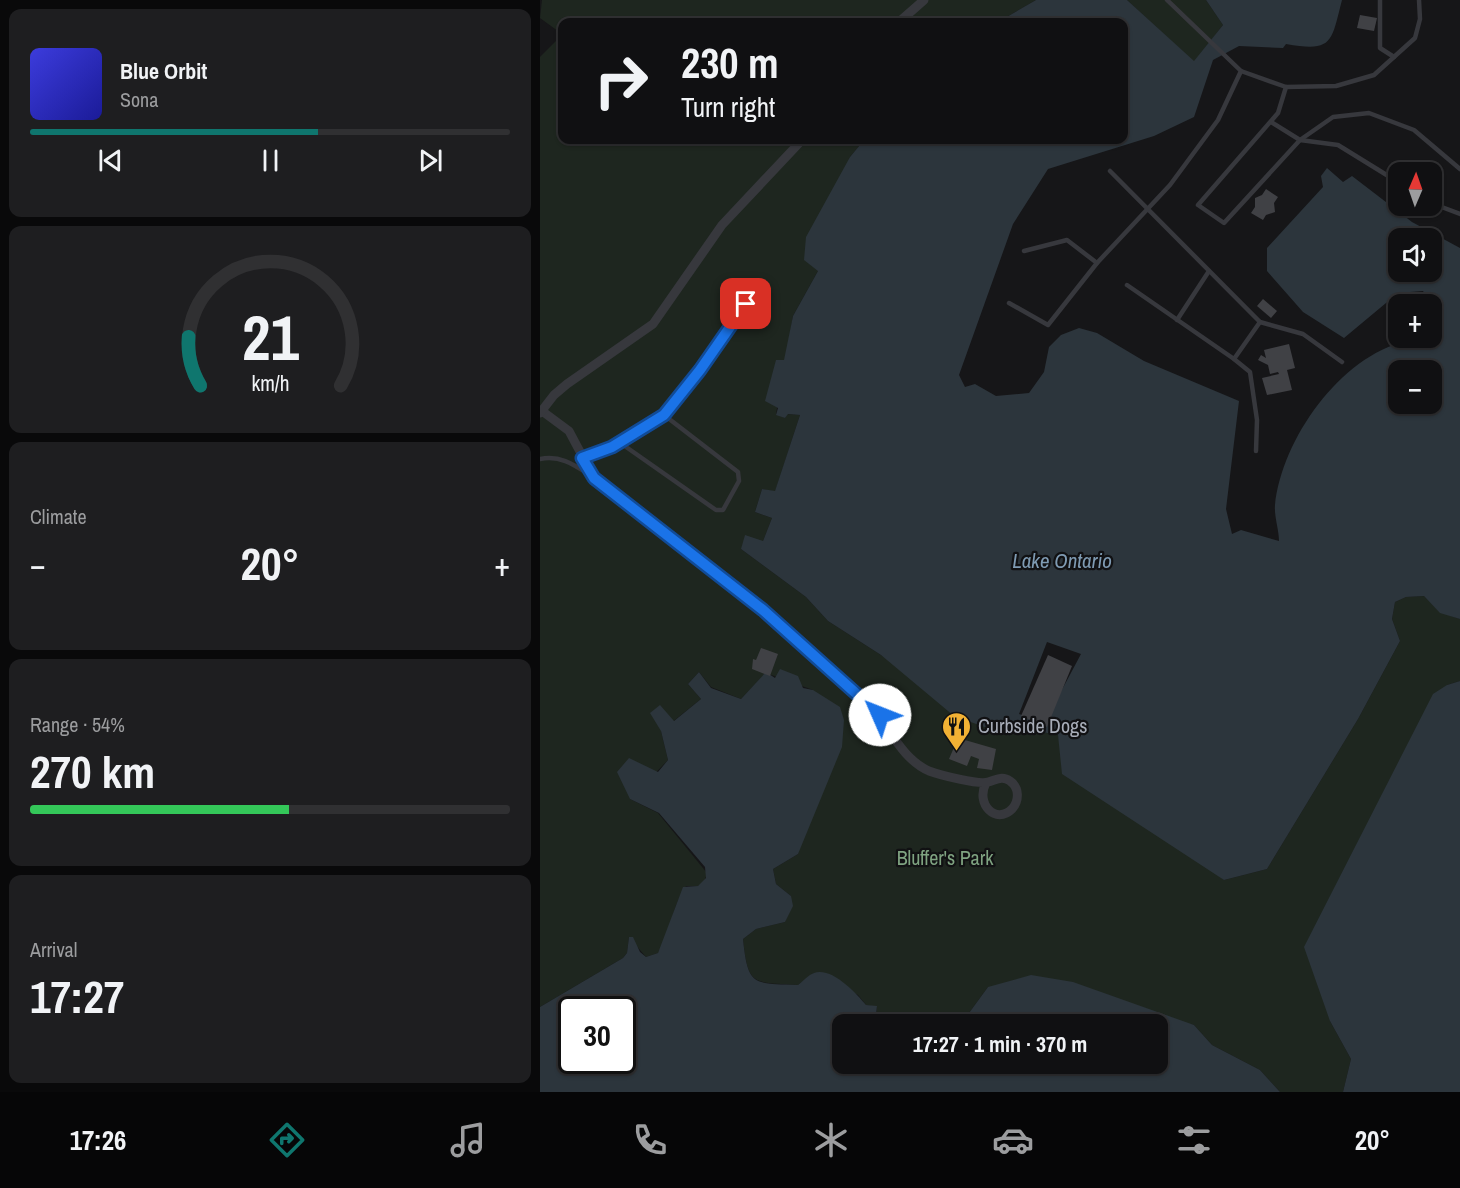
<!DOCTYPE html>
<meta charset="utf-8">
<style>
body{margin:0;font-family:"Archivo Narrow",sans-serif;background:#1e1e20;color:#f1f3f6;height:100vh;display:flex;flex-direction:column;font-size:22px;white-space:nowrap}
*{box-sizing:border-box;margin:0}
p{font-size:20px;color:#9c9d9f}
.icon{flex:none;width:33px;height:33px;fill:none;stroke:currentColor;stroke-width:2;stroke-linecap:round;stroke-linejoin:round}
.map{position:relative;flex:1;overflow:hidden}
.sheet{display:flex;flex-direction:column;gap:9px;padding:9px;background:#09090a;width:540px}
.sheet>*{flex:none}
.top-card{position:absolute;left:18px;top:18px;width:570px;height:126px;border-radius:12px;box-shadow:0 2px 4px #0004,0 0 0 2px #303032;background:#101012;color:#f1f3f6;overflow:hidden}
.needle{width:39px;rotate:2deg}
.tools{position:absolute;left:848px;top:162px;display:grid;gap:12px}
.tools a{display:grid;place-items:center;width:54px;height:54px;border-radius:12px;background:#101012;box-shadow:0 2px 4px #0004,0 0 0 2px #303032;font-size:30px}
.speed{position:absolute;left:18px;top:996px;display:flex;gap:12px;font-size:30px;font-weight:700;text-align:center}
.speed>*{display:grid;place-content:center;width:78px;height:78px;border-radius:50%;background:#101012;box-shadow:0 2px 4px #0004,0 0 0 2px #303032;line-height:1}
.speed .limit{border:3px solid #111;border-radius:9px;background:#fff;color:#111}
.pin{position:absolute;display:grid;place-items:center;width:51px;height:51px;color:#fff;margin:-26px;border-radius:12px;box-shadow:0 3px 9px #0006}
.me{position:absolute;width:66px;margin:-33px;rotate:314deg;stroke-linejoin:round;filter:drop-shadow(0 0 4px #0008)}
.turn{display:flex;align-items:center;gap:21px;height:126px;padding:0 24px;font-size:27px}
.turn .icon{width:78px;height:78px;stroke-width:2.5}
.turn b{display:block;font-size:42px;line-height:51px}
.big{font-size:45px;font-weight:700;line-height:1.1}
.sheet .tile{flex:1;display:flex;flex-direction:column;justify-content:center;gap:9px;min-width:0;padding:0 21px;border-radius:12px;background:#1e1e20}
.sheet .dial{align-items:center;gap:0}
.dial svg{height:156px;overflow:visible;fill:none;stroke:#303032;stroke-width:7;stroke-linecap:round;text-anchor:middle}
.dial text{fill:#f1f3f6;stroke:none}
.song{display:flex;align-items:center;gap:18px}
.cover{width:72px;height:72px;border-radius:9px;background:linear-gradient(135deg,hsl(240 70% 55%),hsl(240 70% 35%))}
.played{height:6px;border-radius:3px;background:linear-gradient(90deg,#0f766e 60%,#303032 60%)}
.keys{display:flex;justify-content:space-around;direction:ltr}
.heat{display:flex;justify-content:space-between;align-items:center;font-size:33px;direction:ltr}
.charge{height:9px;border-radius:4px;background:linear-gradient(90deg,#34c759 54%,#303032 0)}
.trip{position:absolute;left:292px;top:1014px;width:336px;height:60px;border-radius:12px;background:#101012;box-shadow:0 2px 4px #0004,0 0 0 2px #303032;font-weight:700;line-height:60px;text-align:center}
.tabs{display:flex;height:96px;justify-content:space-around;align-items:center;background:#060607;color:#9c9d9f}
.tabs .icon{width:42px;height:42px}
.tabs .active{color:#0f766e}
.tabs b{font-size:27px;color:#f1f3f6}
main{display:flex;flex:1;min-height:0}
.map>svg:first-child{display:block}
</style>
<main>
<section class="sheet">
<div class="tile">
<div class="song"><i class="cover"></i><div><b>Blue Orbit</b><p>Sona</p></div></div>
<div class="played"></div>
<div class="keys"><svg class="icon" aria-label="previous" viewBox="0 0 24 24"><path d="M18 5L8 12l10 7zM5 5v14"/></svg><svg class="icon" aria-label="pause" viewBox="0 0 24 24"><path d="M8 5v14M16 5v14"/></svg><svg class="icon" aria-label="next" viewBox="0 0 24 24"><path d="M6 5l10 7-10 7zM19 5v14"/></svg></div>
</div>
<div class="tile dial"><svg viewBox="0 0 100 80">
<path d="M14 69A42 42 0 1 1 86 69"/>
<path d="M14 69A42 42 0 0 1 8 44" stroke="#0f766e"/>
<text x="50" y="56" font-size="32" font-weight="700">21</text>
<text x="50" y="72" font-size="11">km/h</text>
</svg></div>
<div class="tile"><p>Climate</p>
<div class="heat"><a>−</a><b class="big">20°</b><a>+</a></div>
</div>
<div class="tile"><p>Range · 54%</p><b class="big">270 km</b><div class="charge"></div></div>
<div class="tile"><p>Arrival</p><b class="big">17:27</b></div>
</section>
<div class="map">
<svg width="920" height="1092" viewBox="0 0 920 1092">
<rect width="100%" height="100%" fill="#161618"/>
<!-- green -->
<g fill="#1e261f">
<polygon points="2,0 496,0 458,22 22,22 22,34 0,18"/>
<polygon points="587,0 666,0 683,25 654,62"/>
<path d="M22 35V140H324L310 157 278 271 253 316 236 414 245 418 247 414 260 415 235 492 222 489 215 512 232 518 223 541 201 549 266 597 288 621 464 734 492 730 518 735 521 748 684 880 727 869 818 719 860 641 852 619 855 602 866 597 884 596 900 612 920 619V681L907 685 790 1021 811 1059 803 1092H740L720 1070 672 1045 654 1025 448 987 421 1024H335L337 1007 326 1005 318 995 274 973 258 985C213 982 208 987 203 939L216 929 245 922 251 896 236 884 233 869 258 854 273 690 226 673 201 699 171 687 159 672 148 684 161 699 121 731 128 760 90 799 118 813 167 873 164 883 158 886H146C132 906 131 931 118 953L106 957 89 937 87 953 83 958 0 1007V57Z"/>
</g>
<!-- water -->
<g fill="#2c353c" fill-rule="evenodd">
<path d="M496 0H587L654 61 683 25 666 0H802C791 43 793 52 746 44L743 48 699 46 673 60 654 117 614 136 508 169 473 224 419 375 425 387 435 384 456 396 489 393 504 372 509 347 521 335 539 328 557 333 604 361 699 401 686 509 692 534 701 530 739 541C739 530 734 516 735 505 742 439 800 357 866 341 873 340 882 342 889 343L891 304 883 291 858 293 804 338 763 312 727 271V248L783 187 781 176 787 168 803 182 812 176 872 222 920 248V619L900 613 884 596 866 597 855 602 852 619 860 641 818 719 727 869 684 880 522 774 518 735 492 730 464 734 414 716 341 655 288 621 266 597 201 549 205 535 223 541 232 518 215 512 222 489 235 491 260 415 248 414 245 418 236 415 238 408 225 401 236 360H244L253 316 278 271 264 260 266 237 310 157 324 140H584V22H458ZM858 238H891V272H858ZM858 370H891V404H858Z"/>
<path d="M240 669 258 676 263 688 273 690 300 707 304 720 302 747 258 854 233 869 236 884 251 896 253 906 245 922 216 929 203 939C208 987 213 983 258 985 262 982 268 975 274 973 292 967 316 993 326 1005L337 1006 335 1024H303V1064H342C356 1077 375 1073 390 1064H618V1024H421L448 987 491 975 533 982 654 1025 672 1045 720 1070 740 1092H0V1007L83 958 87 953 89 937H93L100 952 106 957 118 953 143 887 158 886 166 878 165 867 119 813 90 799 77 772 89 758 118 772 128 760 121 731 110 713 120 705 134 721 161 699 148 684 159 672 171 688 201 699 226 672 235 678ZM32 1010H82V1060H32Z"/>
<polygon points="920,681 920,1092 803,1092 811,1059 790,1021 764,947 893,694 907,685"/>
</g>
<!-- pier -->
<polygon fill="#161618" points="507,642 541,654 500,731 492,730 497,720 479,714"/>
<!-- building -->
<g fill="#404145">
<polygon points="820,15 837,18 834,31 817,28"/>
<polygon points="726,189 738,197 734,203 735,212 726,215 723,220 711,213 715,207 715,198 722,195"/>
<polygon points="723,299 737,311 731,318 717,306"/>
<polygon points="749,344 755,368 747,370 752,390 727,395 722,378 739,374 738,372 730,374 728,365 718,360 721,355 726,358 724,350"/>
<polygon points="221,648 238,654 230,676 212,669 213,659 216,660"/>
<polygon points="508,655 532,666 507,727 481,716"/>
<polygon points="418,738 456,749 452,770 437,768 439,759 431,756 427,766 409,759"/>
</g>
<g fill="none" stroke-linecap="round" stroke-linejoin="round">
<!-- service -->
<g stroke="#37383d" stroke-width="4.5">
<polyline points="627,0 701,71"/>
<polyline points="840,0 840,48 854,57"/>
<polyline points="731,122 760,140 684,223 658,205 738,113 746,87"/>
<polyline points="760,140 793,117 829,113 874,130 920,169"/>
<polyline points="760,140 798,145 858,182"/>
<polyline points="570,171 720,322 694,359 587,285"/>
<polyline points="891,203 920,214"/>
<polyline points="484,251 527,240 557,263"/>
<polyline points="469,303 508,325 557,263 630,185 678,120 701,71 746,87 796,86 834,75 875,38 880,19 879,0"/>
<polyline points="637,320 669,271"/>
<polyline points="720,322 763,334 802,362"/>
<polyline points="694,359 710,372 717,420 716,451"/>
<polyline points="79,442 176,510 183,510 199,481 198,472 124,415"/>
<polyline points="42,458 72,447 124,415 160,370 206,304"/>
<path d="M0 459C20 455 33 464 50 475"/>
</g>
<!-- minor -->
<g stroke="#37383d" stroke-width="9">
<polyline points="359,22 384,0"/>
<path d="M2 411 29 431 54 478 223 610 328 703C349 725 360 758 389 771 400 775 439 785 448 782 456 780 462 775 470 781 480 788 479 801 472 809 456 825 435 804 446 783"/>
<polyline points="0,413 14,395 27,384 113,324 182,225 262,140"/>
</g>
</g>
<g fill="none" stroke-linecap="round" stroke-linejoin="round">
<defs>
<polyline id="route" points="206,304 160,370 124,415 72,447 42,458 54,478 223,610 340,715"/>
</defs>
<!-- route casing -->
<use href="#route" stroke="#114b97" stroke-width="15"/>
<!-- route -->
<use href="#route" stroke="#1a73e8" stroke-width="10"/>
</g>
<!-- icons -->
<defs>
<symbol id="restaurant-pin" viewBox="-11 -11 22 30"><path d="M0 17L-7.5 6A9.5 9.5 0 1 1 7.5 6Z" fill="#f2b134" stroke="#111113"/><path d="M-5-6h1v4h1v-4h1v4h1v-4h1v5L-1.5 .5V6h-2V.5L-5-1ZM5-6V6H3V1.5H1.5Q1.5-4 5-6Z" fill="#111"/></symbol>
</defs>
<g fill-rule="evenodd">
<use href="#restaurant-pin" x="400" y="710" width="33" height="45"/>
</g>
<g text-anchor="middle" stroke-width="4.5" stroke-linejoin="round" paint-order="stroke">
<!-- poi labels -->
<g font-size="20" fill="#a8adb8" stroke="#111113" text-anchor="start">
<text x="438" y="733">Curbside Dogs</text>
</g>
<!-- park labels -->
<g font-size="20" fill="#7fa381" stroke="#111113">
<text x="405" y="865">Bluffer's Park</text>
</g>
<!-- water labels -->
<g font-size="21" font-style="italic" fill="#7f9bb3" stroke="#111113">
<text x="522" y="568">Lake Ontario</text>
</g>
</g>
</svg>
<div class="tools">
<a><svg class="needle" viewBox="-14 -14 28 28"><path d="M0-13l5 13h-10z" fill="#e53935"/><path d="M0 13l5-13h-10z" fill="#9c9d9f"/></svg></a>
<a><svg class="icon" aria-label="sound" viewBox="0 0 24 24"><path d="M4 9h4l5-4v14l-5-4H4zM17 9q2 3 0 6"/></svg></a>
<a>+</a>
<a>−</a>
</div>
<div class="speed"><div class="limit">30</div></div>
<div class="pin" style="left:206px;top:304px;background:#d93025"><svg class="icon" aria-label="arrive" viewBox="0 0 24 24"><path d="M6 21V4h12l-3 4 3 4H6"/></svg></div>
<svg class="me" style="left:340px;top:715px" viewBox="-20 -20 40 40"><circle r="19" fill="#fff"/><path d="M0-13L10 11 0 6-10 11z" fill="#1a73e8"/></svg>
<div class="trip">17:27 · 1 min · 370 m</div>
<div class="top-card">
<div class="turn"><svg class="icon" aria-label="right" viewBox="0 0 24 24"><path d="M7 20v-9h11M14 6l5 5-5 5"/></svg><div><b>230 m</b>Turn right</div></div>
</div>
</div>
</main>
<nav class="tabs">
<b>17:26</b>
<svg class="icon active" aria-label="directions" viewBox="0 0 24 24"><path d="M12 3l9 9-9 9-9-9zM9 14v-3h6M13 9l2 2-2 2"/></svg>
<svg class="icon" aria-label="music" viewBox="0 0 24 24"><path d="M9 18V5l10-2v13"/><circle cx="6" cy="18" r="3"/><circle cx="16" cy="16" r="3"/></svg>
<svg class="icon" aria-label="phone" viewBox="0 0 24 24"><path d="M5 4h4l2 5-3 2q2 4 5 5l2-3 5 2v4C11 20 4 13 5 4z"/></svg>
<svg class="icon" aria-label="climate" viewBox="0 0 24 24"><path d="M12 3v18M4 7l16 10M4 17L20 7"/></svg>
<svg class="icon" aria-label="car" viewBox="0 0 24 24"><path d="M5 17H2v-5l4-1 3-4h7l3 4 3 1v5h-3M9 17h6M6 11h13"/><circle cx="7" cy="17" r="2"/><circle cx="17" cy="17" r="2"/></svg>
<svg class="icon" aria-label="filters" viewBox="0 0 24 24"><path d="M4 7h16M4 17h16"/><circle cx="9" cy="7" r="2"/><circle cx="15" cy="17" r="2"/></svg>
<b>20°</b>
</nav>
